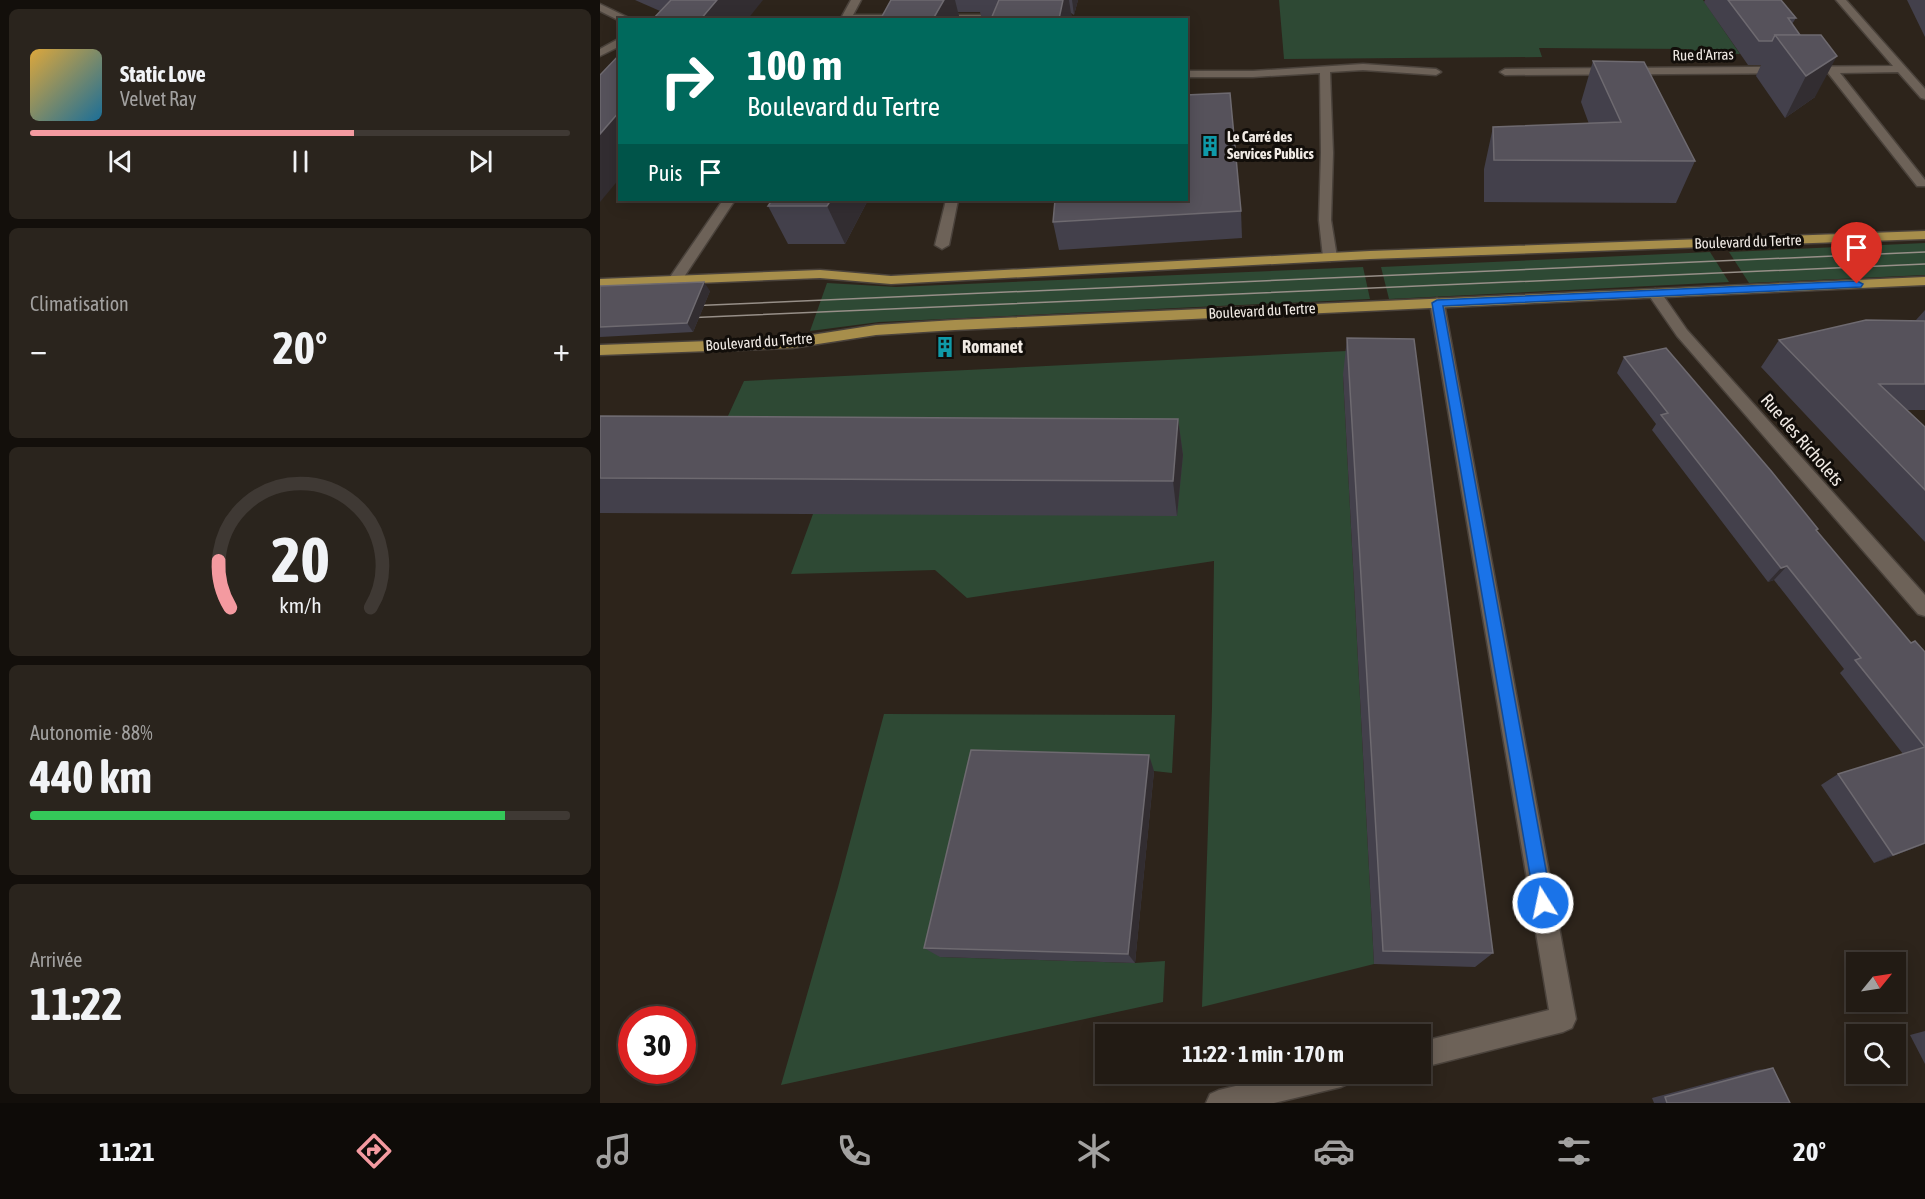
<!DOCTYPE html>
<html lang="fr">
<meta charset="utf-8">
<style>
body{margin:0;font-family:"Asap Condensed",sans-serif;background:#2a241d;color:#f1f3f6;height:100vh;display:flex;flex-direction:column;font-size:22px;white-space:nowrap}
*{box-sizing:border-box;margin:0}
p{font-size:20px;color:#a2a1a0}
.icon{flex:none;width:33px;height:33px;fill:none;stroke:currentColor;stroke-width:2;stroke-linecap:round;stroke-linejoin:round}
.map{position:relative;flex:1;overflow:hidden}
.sheet{display:flex;flex-direction:column;gap:9px;padding:9px;background:#130f0b;width:600px}
.sheet>*{flex:none}
.hud{position:absolute;left:18px;top:18px;width:570px;height:183px;border-radius:0px;box-shadow:0 3px 15px #0003,0 0 0 2px #3f3934;background:#00695c;color:#fff;overflow:hidden}
.needle{width:39px;rotate:60deg}
.fabs{position:absolute;left:1246px;top:952px;display:grid;gap:12px}
.fabs a{display:grid;place-items:center;width:60px;height:60px;border-radius:0px;background:#221b14;box-shadow:0 3px 15px #0003,0 0 0 2px #3f3934;font-size:30px}
.speed{position:absolute;left:18px;top:1006px;display:flex;gap:12px;font-size:30px;font-weight:700;text-align:center}
.speed>*{display:grid;place-content:center;width:78px;height:78px;border-radius:50%;background:#221b14;box-shadow:0 3px 15px #0003,0 0 0 2px #3f3934;line-height:1}
.speed .limit{border:9px solid #d22;background:#fff;color:#111}
.pin{position:absolute;display:grid;place-items:center;width:51px;height:51px;color:#fff;margin:-62px -26px;border-radius:50% 50% 50% 0;rotate:-45deg;box-shadow:0 0 6px #0007}
.pin .icon{rotate:45deg}
.me{position:absolute;width:66px;margin:-33px;rotate:350deg;stroke-linejoin:round;filter:drop-shadow(0 0 4px #0008)}
.turn{display:flex;align-items:center;gap:21px;height:126px;padding:0 30px;font-size:27px}
.turn .icon{width:78px;height:78px;stroke-width:2.5}
.turn b{display:block;font-size:42px;line-height:51px}
.then{display:flex;align-items:center;height:57px;padding:0 30px;background:#0003;gap:12px;font-size:22px}
.big{font-size:45px;font-weight:700;line-height:1.1}
.sheet .widget{flex:1;display:flex;flex-direction:column;justify-content:center;gap:9px;min-width:0;padding:0 21px;border-radius:9px;background:#2a241d}
.sheet .dial{align-items:center;gap:0}
.dial svg{height:156px;overflow:visible;fill:none;stroke:#3f3934;stroke-width:7;stroke-linecap:round;text-anchor:middle}
.dial text{fill:#f1f3f6;stroke:none}
.song{display:flex;align-items:center;gap:18px}
.cover{width:72px;height:72px;border-radius:9px;background:linear-gradient(135deg,hsl(40 70% 55%),hsl(200 70% 35%))}
.played{height:6px;border-radius:3px;background:linear-gradient(90deg,#f49aa0 60%,#3f3934 60%)}
.keys{display:flex;justify-content:space-around;direction:ltr}
.heat{display:flex;justify-content:space-between;align-items:center;font-size:33px;direction:ltr}
.charge{height:9px;border-radius:4px;background:linear-gradient(90deg,#34c759 88%,#3f3934 0)}
.trip{position:absolute;left:495px;top:1024px;width:336px;height:60px;border-radius:0px;background:#221b14;box-shadow:0 3px 15px #0003,0 0 0 2px #3f3934;font-weight:700;line-height:60px;text-align:center}
.tab-bar{display:flex;height:96px;justify-content:space-around;align-items:center;background:#0e0b08;color:#a2a1a0}
.tab-bar .icon{width:42px;height:42px}
.tab-bar .selected{color:#f49aa0}
.tab-bar b{font-size:27px;color:#f1f3f6}
main{display:flex;flex:1;min-height:0}
.map>svg:first-child{display:block}
</style>
<main>
<section class="sheet">
<div class="widget">
<div class="song"><i class="cover"></i><div><b>Static Love</b><p>Velvet Ray</p></div></div>
<div class="played"></div>
<div class="keys"><svg class="icon" aria-label="previous" viewBox="0 0 24 24"><path d="M18 5L8 12l10 7zM5 5v14"/></svg><svg class="icon" aria-label="pause" viewBox="0 0 24 24"><path d="M8 5v14M16 5v14"/></svg><svg class="icon" aria-label="next" viewBox="0 0 24 24"><path d="M6 5l10 7-10 7zM19 5v14"/></svg></div>
</div>
<div class="widget"><p>Climatisation</p>
<div class="heat"><a>−</a><b class="big">20°</b><a>+</a></div>
</div>
<div class="widget dial"><svg viewBox="0 0 100 80">
<path d="M14 69A42 42 0 1 1 86 69"/>
<path d="M14 69A42 42 0 0 1 8 45" stroke="#f49aa0"/>
<text x="50" y="56" font-size="32" font-weight="700">20</text>
<text x="50" y="72" font-size="11">km/h</text>
</svg></div>
<div class="widget"><p>Autonomie · 88%</p><b class="big">440 km</b><div class="charge"></div></div>
<div class="widget"><p>Arrivée</p><b class="big">11:22</b></div>
</section>
<div class="map">
<svg width="1325" height="1103" viewBox="0 0 1325 1103">
<rect width="100%" height="100%" fill="#2d241b"/>
<!-- green -->
<g fill="#2e4934">
<polygon points="679,0 1103,0 1140,54 1092,53 1089,49 939,48 942,57 684,59"/>
<polygon points="1325,243 1325,275 1149,283 1129,252"/>
<polygon points="1110,252 1129,282 789,299 781,267"/>
<polygon points="763,267 770,299 279,322 210,331 227,283 296,287"/>
<polygon points="808,348 743,375 774,964 602,1007 612,708 614,561 367,598 335,570 191,574 213,514 111,453 144,381"/>
<polygon points="284,714 575,715 572,773 554,771 341,957 535,963 565,961 563,1002 181,1085 238,887"/>
</g>
<g fill="none" stroke-linecap="round" stroke-linejoin="round">
<defs>
<g id="minor">
<polygon points="251,0 261,0 253,15 303,15 308,18 240,20"/>
<polygon points="1236,0 1246,0 1325,89 1325,99 1321,98 1298,72 1240,73 1325,180 1325,186 1317,186 1228,73 905,75 900,72 905,69 1293,66"/>
<polygon points="0,4 29,18 30,20 20,21 0,11"/>
<polygon points="337,15 405,15 410,18 333,20 333,16"/>
<polygon points="20,38 20,46 0,56 0,49"/>
<polygon points="763,64 836,69 841,72 836,75 763,70 730,72 733,153 731,220 737,257 730,261 723,257 719,220 721,153 720,73 653,77 586,77 586,71 653,71"/>
<polygon points="123,200 135,200 80,283 70,283 68,280"/>
<polygon points="346,200 358,200 349,245 342,249 335,245"/>
<polygon points="1055,289 1060,291 1087,330 1325,595 1325,616 1318,614 1077,336 1048,294"/>
<polygon points="837,298 844,303 976,1019 972,1028 963,1032 820,1068 820,1042 949,1010 830,303"/>
<polygon points="686,1074 754,1074 750,1083 741,1087 674,1103 606,1103 610,1094 619,1090"/>
</g>
<g id="major">
<polygon points="1325,231 1325,239 770,259 291,284 220,278 0,287 0,279 220,270 291,276 770,251"/>
<polygon points="1325,277 1325,285 355,330 276,335 192,348 0,355 0,345 192,338 276,325 355,320"/>
</g>
</defs>
<!-- minor casing -->
<use href="#minor" stroke="#4a423b" stroke-width="3"/>
<!-- major casing -->
<use href="#major" stroke="#4a423b" stroke-width="3"/>
<!-- minor -->
<use href="#minor" fill="#6d6258" fill-rule="evenodd"/>
<!-- major -->
<use href="#major" fill="#a78e4b" fill-rule="evenodd"/>
<!-- tram -->
<g stroke="#978f88" stroke-width="1.5">
<polyline points="87,306 1325,252"/>
<polyline points="84,318 1325,264"/>
</g>
</g>
<!-- wall -->
<g fill="#43404b">
<polygon points="35,0 163,0 60,11"/>
<polygon points="291,0 478,0 474,15 471,13 472,20 382,20 380,12 358,12 360,20 280,20"/>
<polygon points="1105,0 1181,0 1196,18 1192,24 1215,97 1185,118 1156,76 1161,65 1148,65 1104,2"/>
<polygon points="1307,0 1325,0 1325,37"/>
<polygon points="993,61 1095,161 1076,203 884,202 884,169 893,127 989,124 981,102"/>
<polygon points="172,200 268,200 245,244 188,244 168,206"/>
<polygon points="641,211 642,238 459,250 453,222"/>
<polygon points="0,286 110,291 93,332 0,337"/>
<polygon points="1325,310 1325,410 1307,410 1325,427 1325,542 1161,367 1179,340 1316,320"/>
<polygon points="747,338 893,953 875,967 774,964 743,375"/>
<polygon points="1024,357 1217,531 1311,643 1325,652 1325,844 1274,863 1221,785 1238,774 1303,754 1240,673 1244,669 1174,580 1168,582 1052,430 1056,424 1017,373"/>
<polygon points="0,416 578,419 583,455 577,516 0,513"/>
<polygon points="554,771 535,963 340,957 324,948"/>
<polygon points="1325,1031 1325,1064 1310,1035"/>
<polygon points="1173,1068 1190,1103 1054,1103 1052,1098 1157,1070"/>
</g>
<!-- shaded-wall -->
<g fill="#322d31">
<polygon points="117,0 163,0 147,20 100,20"/>
<polygon points="344,0 355,0 360,20 334,20"/>
<polygon points="463,0 469,0 472,20 459,19"/>
<polygon points="472,0 478,0 474,15"/>
<polygon points="1237,56 1215,97 1185,118 1206,76"/>
<polygon points="20,111 20,178 0,202 0,134"/>
<polygon points="231,200 268,200 245,244 227,206"/>
<polygon points="104,282 110,291 93,332 87,323"/>
<polygon points="578,419 583,455 577,516 573,481"/>
<polygon points="1187,566 1174,580 1168,582 1181,568"/>
<polygon points="549,755 554,771 535,963 528,954"/>
<polygon points="1325,843 1325,844 1274,863 1293,855"/>
</g>
<!-- building -->
<g fill="#56525b" stroke="#6e6a70" stroke-width="1.5">
<polygon points="71,0 117,0 100,20 52,20"/>
<polygon points="291,0 344,0 333,19 280,20"/>
<polygon points="399,0 463,0 459,19 391,19"/>
<polygon points="1128,0 1181,0 1196,18 1188,18 1200,35 1175,35 1172,41 1159,41"/>
<polygon points="1175,35 1221,35 1237,56 1206,76"/>
<polygon points="20,54 20,111 0,134 0,75"/>
<polygon points="993,61 1044,62 1095,161 894,160 893,127 1021,122"/>
<polygon points="630,93 641,211 453,222 455,200 586,200 586,95"/>
<polygon points="172,200 231,200 227,206 168,206"/>
<polygon points="104,282 87,323 0,327 0,286"/>
<polygon points="1266,320 1325,321 1325,384 1279,384 1325,427 1325,490 1179,340"/>
<polygon points="747,338 814,339 893,953 783,951"/>
<polygon points="1066,348 1172,472 1218,529 1216,530 1311,643 1315,641 1325,652 1325,843 1293,855 1238,774 1325,747 1255,660 1261,658 1187,566 1181,568 1061,415 1068,413 1024,357"/>
<polygon points="0,416 578,419 573,481 0,478"/>
<polygon points="371,750 549,755 528,954 324,948"/>
<polygon points="1173,1068 1190,1103 1067,1103 1065,1097"/>
</g>
<!-- route -->
<polygon fill="#1a73e8" stroke="#114b97" stroke-width="1.5" points="1257,281 1263,284 1261,287 843,306 952,903 949,910 943,912 936,910 832,303 837,300"/>
<!-- icons -->
<defs>
<symbol id="building-bare" viewBox="-9 -9 18 18"><path d="M-4-6H4V6H1V3H-1V6H-4ZM-2.5-4.3h1.7v1.8h-1.7ZM.8-4.3h1.7v1.8H.8ZM-2.5-1h1.7V.8h-1.7ZM.8-1h1.7V.8H.8Z" fill="#0f9aa8" stroke="#120e0a" stroke-width="2.5" paint-order="stroke"/></symbol>
</defs>
<g fill-rule="evenodd">
<use href="#building-bare" x="595" y="131" width="30" height="30"/>
<use href="#building-bare" x="330" y="332" width="30" height="30"/>
</g>
<g text-anchor="middle" stroke-width="6" stroke-linejoin="round" paint-order="stroke">
<!-- far-street labels -->
<g font-size="15" fill="#f0eae4" stroke="#120e0a">
<text transform="translate(1103 55) rotate(-1)" y="5">Rue d'Arras</text>
<text transform="translate(1148 242) rotate(-2)" y="5">Boulevard du Tertre</text>
<text transform="translate(662 311) rotate(-3)" y="5">Boulevard du Tertre</text>
<text transform="translate(159 342) rotate(-4)" y="5">Boulevard du Tertre</text>
</g>
<!-- far-poi labels -->
<g font-size="15" font-weight="bold" fill="#f0eae4" stroke="#120e0a" text-anchor="start">
<text x="627" y="142">Le Carré des<tspan x="627" dy="17">Services Publics</tspan></text>
</g>
<!-- poi labels -->
<g font-size="18" font-weight="bold" fill="#f0eae4" stroke="#120e0a" text-anchor="start">
<text x="362" y="353">Romanet</text>
</g>
<!-- street labels -->
<g font-size="18" fill="#f0eae4" stroke="#120e0a">
<text transform="translate(1202 440) rotate(49)" y="6">Rue des Richolets</text>
</g>
</g>
</svg>
<div class="fabs">
<a><svg class="needle" viewBox="-14 -14 28 28"><path d="M0-13l5 13h-10z" fill="#e53935"/><path d="M0 13l5-13h-10z" fill="#a2a1a0"/></svg></a>
<a><svg class="icon" aria-label="search" viewBox="0 0 24 24"><circle cx="10" cy="10" r="6"/><path d="M15 15l6 6"/></svg></a>
</div>
<div class="speed"><div class="limit">30</div></div>
<div class="pin" style="left:1257px;top:284px;background:#d93025"><svg class="icon" aria-label="arrive" viewBox="0 0 24 24"><path d="M6 21V4h12l-3 4 3 4H6"/></svg></div>
<svg class="me" style="left:943px;top:903px" viewBox="-20 -20 40 40"><circle r="17" fill="#1a73e8" stroke="#fff" stroke-width="3"/><path d="M0-11L8 9 0 5-8 9z" fill="#fff"/></svg>
<div class="trip">11:22 · 1 min · 170 m</div>
<div class="hud">
<div class="turn"><svg class="icon" aria-label="right" viewBox="0 0 24 24"><path d="M7 20v-9h11M14 6l5 5-5 5"/></svg><div><b>100 m</b>Boulevard du Tertre</div></div>
<div class="then">Puis<svg class="icon" aria-label="arrive" viewBox="0 0 24 24"><path d="M6 21V4h12l-3 4 3 4H6"/></svg></div>
</div>
</div>
</main>
<nav class="tab-bar">
<b>11:21</b>
<svg class="icon selected" aria-label="directions" viewBox="0 0 24 24"><path d="M12 3l9 9-9 9-9-9zM9 14v-3h6M13 9l2 2-2 2"/></svg>
<svg class="icon" aria-label="music" viewBox="0 0 24 24"><path d="M9 18V5l10-2v13"/><circle cx="6" cy="18" r="3"/><circle cx="16" cy="16" r="3"/></svg>
<svg class="icon" aria-label="phone" viewBox="0 0 24 24"><path d="M5 4h4l2 5-3 2q2 4 5 5l2-3 5 2v4C11 20 4 13 5 4z"/></svg>
<svg class="icon" aria-label="climate" viewBox="0 0 24 24"><path d="M12 3v18M4 7l16 10M4 17L20 7"/></svg>
<svg class="icon" aria-label="car" viewBox="0 0 24 24"><path d="M5 17H2v-5l4-1 3-4h7l3 4 3 1v5h-3M9 17h6M6 11h13"/><circle cx="7" cy="17" r="2"/><circle cx="17" cy="17" r="2"/></svg>
<svg class="icon" aria-label="filters" viewBox="0 0 24 24"><path d="M4 7h16M4 17h16"/><circle cx="9" cy="7" r="2"/><circle cx="15" cy="17" r="2"/></svg>
<b>20°</b>
</nav>
